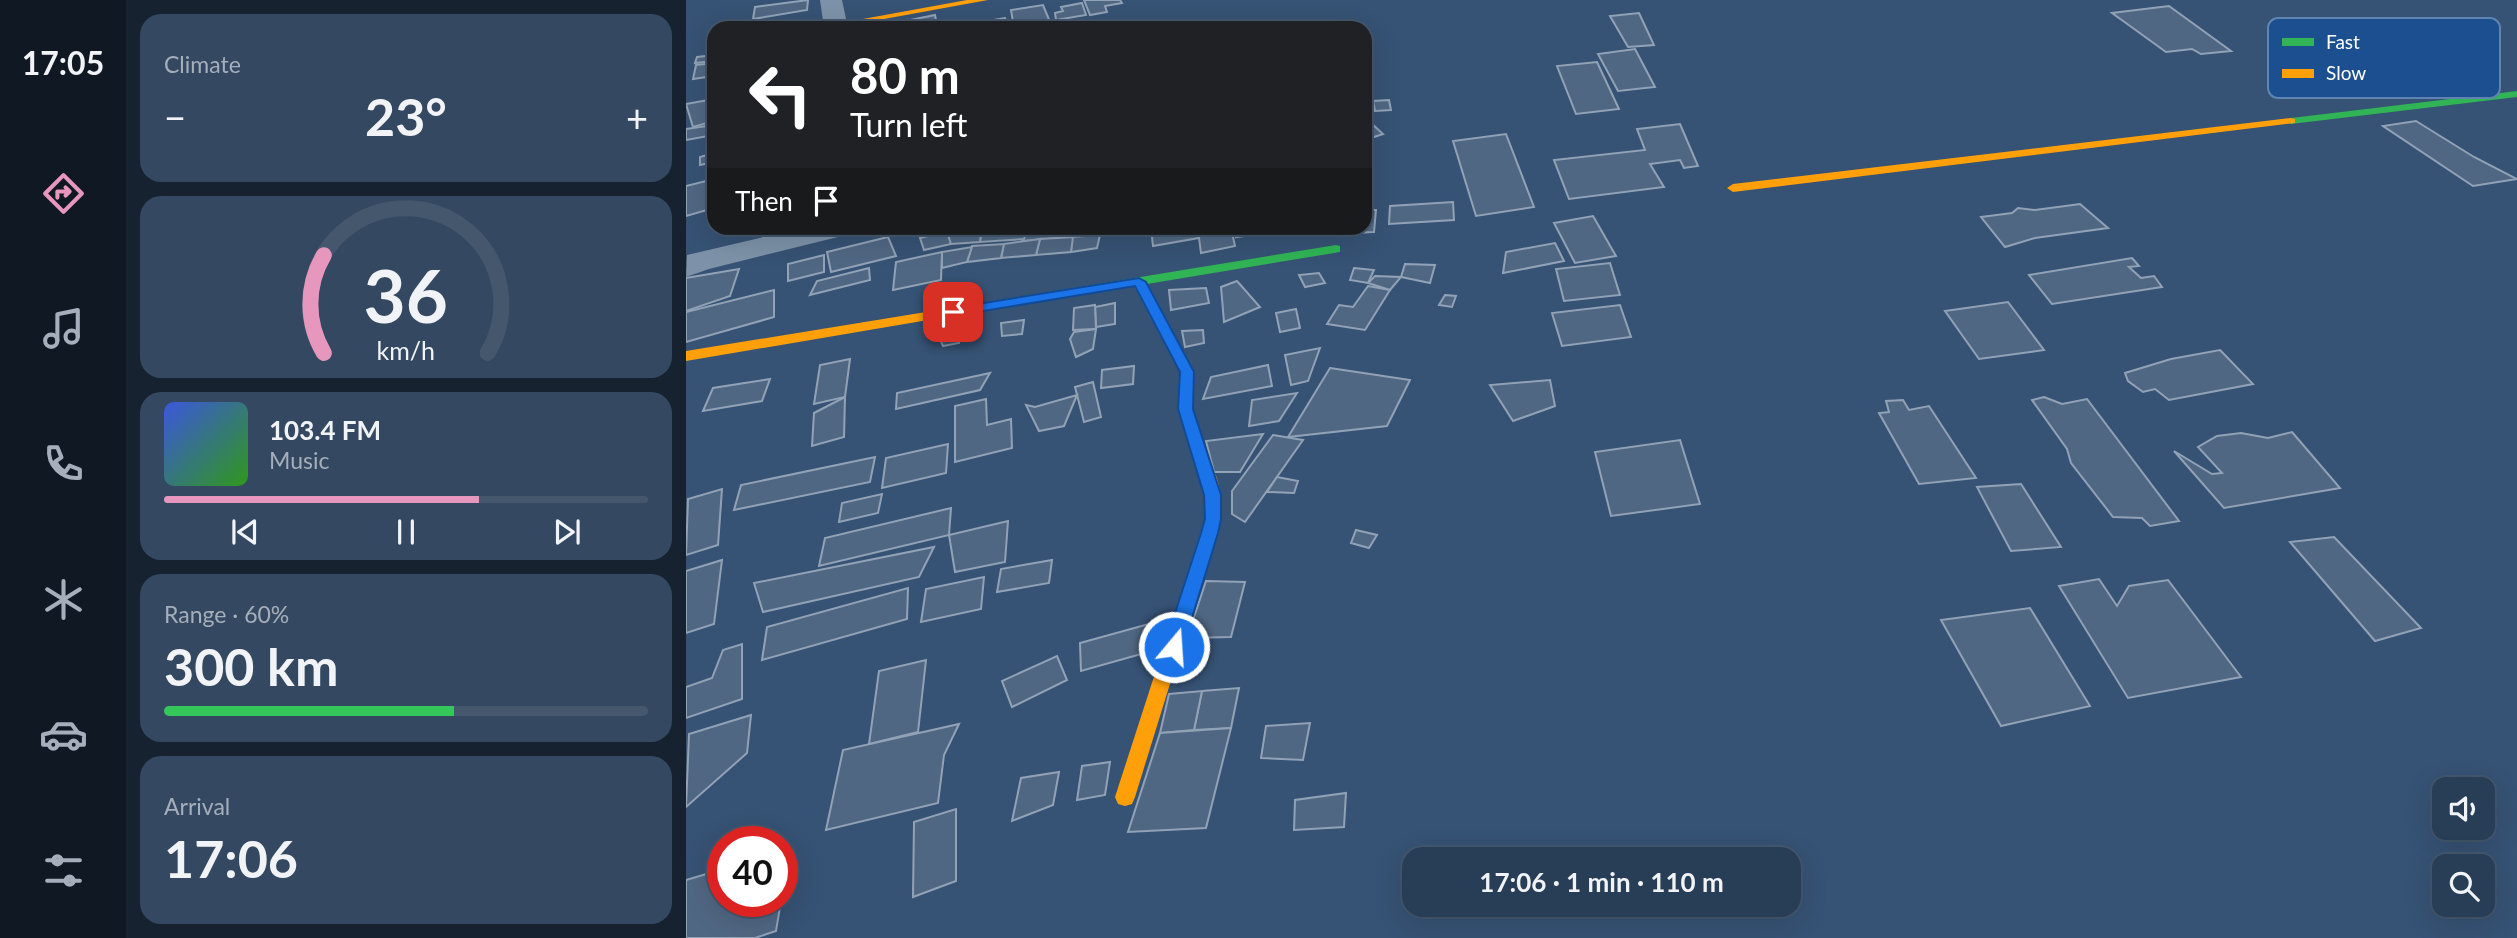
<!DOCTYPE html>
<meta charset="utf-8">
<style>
body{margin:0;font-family:Lato,sans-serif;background:#344961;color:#f1f3f6;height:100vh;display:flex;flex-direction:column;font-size:26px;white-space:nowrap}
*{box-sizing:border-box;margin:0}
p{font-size:23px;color:#a5aeba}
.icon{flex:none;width:38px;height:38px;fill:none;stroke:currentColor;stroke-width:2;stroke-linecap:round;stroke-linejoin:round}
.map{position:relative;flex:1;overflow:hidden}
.details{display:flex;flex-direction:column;gap:14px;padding:14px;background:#162230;width:560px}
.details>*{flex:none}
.hud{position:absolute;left:21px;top:21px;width:665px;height:214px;border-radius:21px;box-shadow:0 7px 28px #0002,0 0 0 2px #44576d;background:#202124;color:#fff;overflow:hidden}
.tools{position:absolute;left:1746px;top:777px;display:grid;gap:14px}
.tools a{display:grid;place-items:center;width:63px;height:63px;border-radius:14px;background:#283e57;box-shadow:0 7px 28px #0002,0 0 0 2px #44576d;font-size:35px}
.speed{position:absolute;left:21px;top:826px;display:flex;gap:14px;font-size:35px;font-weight:700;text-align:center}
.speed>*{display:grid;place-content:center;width:91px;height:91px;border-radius:50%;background:#283e57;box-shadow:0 7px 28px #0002,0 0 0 2px #44576d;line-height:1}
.speed .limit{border:10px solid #d22;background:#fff;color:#111}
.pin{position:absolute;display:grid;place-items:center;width:60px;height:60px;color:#fff;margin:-30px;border-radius:14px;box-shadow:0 4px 10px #0006}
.me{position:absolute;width:77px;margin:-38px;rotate:18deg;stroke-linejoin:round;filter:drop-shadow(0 0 5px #0008)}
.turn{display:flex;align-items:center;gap:24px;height:147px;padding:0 28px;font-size:32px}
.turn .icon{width:91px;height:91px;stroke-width:2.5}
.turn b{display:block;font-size:49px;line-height:60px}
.then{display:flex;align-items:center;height:66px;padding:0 28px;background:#0003;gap:14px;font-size:26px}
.big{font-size:52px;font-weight:700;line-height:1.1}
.details .card{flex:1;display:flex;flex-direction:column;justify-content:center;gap:10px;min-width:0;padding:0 24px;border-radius:21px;background:#344961}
.details .dial{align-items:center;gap:0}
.dial svg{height:182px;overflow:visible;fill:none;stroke:#44576d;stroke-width:7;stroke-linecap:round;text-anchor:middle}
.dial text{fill:#f1f3f6;stroke:none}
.song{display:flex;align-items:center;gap:21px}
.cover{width:84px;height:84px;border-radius:10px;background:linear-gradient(135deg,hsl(230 70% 55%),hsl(110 70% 35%))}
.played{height:7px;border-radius:4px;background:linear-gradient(90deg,#e797bd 65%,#44576d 65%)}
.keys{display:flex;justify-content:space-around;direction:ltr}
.heat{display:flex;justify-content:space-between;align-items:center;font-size:38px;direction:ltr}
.charge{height:10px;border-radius:5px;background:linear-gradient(90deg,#34c759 60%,#44576d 0)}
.trip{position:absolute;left:716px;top:847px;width:399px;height:70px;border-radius:21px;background:#283e57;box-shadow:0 7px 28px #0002,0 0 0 2px #44576d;font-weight:700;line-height:70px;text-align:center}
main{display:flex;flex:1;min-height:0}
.dock{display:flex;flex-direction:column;width:126px;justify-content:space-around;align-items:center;background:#101923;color:#a5aeba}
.dock .icon{width:49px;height:49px}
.dock .on{color:#e797bd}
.dock b{font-size:32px;color:#f1f3f6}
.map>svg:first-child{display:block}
</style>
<main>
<nav class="dock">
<b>17:05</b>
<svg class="icon on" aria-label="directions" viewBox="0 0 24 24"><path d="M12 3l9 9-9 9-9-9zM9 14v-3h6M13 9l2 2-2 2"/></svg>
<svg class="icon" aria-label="music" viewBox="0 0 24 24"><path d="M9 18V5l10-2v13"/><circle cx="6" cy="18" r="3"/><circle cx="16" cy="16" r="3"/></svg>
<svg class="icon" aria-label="phone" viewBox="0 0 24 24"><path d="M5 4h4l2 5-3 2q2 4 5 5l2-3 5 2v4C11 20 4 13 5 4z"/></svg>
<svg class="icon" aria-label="climate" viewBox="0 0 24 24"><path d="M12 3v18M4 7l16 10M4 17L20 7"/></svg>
<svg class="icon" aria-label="car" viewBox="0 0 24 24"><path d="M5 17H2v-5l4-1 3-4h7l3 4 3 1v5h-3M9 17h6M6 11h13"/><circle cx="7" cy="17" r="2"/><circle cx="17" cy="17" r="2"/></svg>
<svg class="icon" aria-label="filters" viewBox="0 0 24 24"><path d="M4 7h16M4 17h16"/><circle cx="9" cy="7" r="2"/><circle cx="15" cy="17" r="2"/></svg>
</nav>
<section class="details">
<div class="card"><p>Climate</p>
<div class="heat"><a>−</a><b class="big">23°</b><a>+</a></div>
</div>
<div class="card dial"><svg viewBox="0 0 100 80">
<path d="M14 69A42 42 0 1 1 86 69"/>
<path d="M14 69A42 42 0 0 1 14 26" stroke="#e797bd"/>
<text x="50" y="56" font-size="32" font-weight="700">36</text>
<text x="50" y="72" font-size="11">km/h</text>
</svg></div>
<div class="card">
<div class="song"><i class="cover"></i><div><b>103.4 FM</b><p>Music</p></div></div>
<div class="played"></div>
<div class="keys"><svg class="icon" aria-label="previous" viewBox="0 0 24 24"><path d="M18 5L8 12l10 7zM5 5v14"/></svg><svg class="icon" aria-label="pause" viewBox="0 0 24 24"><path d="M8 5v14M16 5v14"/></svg><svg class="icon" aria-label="next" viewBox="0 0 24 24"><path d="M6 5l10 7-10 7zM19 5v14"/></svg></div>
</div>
<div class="card"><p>Range · 60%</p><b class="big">300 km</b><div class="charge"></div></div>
<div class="card"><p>Arrival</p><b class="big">17:06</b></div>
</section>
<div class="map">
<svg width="1831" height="938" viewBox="0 0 1831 938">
<rect width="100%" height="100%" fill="#365274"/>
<!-- building -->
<g fill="#506783" stroke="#92a2b6" stroke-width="2">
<polygon points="122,0 121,10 67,19 69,7"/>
<polygon points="398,0 434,0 436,3 419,6 421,12 404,15"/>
<polygon points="396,3 400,15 370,20 369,13 377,11 375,7"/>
<polygon points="357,5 364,22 328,28 325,10"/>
<polygon points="1483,6 1545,51 1515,54 1506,49 1480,52 1426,13"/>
<polygon points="953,13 968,45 942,47 924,16"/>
<polygon points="249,15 251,25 225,28 224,20"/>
<polygon points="319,18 323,28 290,28 288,23"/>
<polygon points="221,20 222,28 205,28 204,23"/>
<polygon points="69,22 64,28 30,28"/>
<polygon points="949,49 969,87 932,91 912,54"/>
<polygon points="28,55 28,61 9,63 11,57"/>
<polygon points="911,62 933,109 890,114 871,66"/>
<polygon points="28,63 28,76 7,79 10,65"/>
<polygon points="28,99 28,121 7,127 0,104"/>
<polygon points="703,100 705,110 689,111 687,101"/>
<polygon points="1730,121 1788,157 1831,179 1787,186 1697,126"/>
<polygon points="685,123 697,134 679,140 679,125"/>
<polygon points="994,124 1012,166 998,168 994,160 964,164 978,187 883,199 868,160 959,150 951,129"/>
<polygon points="28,125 28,135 0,140 0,129"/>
<polygon points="820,134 848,207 790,216 767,141"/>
<polygon points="28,153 28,162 14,165 14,157"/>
<polygon points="28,179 28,208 0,216 0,186"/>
<polygon points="767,202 768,220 703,224 704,206"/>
<polygon points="1394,204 1422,228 1349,238 1319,247 1295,217 1326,213 1332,208 1349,210"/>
<polygon points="679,210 690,210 688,232 643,234 644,228 679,228"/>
<polygon points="907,216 930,256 889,263 868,223"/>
<polygon points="77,228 128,228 77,240"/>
<polygon points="342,228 376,228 373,238 336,241"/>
<polygon points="342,228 338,239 294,242 295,232"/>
<polygon points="376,228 402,228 400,236 373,238"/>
<polygon points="402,228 447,228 446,233 400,236"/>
<polygon points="465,228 545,228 549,246 515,253 513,238 467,246"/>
<polygon points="550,228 603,228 603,230 550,237"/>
<polygon points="261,231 265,244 238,250 234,238"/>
<polygon points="295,232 294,242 265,244 262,235"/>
<polygon points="414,235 411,248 385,252 386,237"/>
<polygon points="202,237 210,256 145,272 141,252"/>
<polygon points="387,237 385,252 350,255 354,239"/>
<polygon points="354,239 350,255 315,258 318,244"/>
<polygon points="869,243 878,261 817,273 820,252"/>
<polygon points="318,244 315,258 281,262 286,246"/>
<polygon points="286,247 281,262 256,268 256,252"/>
<polygon points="256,252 255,280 207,290 210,262"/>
<polygon points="138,255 138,272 102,281 102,264"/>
<polygon points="1446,258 1453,266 1443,267 1455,278 1468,276 1476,287 1366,304 1343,275"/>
<polygon points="924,263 934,295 878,301 870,269"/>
<polygon points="719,264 749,265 744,283 715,277"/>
<polygon points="183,268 184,280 124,295 131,281"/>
<polygon points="668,268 688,270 682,283 664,280"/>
<polygon points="53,269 44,296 0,311 0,278"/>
<polygon points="633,273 639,283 619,287 613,275"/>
<polygon points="689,276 715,277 704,290 682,283"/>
<polygon points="551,281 574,307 538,322 535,287"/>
<polygon points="682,286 704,290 679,330 641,324 653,305 667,307"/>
<polygon points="520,288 523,303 485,310 483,290"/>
<polygon points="88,290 88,317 0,342 0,312"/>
<polygon points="759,295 770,296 766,307 753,305"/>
<polygon points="1322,302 1358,350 1293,359 1259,311"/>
<polygon points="429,303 429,324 410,327 409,307"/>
<polygon points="409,305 410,329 387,330 388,308"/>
<polygon points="934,305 945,337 876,346 866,313"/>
<polygon points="610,309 614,328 594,332 590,313"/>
<polygon points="338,320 336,334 316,336 315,323"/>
<polygon points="277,327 273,343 257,346 249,328"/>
<polygon points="410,329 407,349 390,357 384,339 388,332"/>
<polygon points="517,330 518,343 499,347 496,331"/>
<polygon points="634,348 622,381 605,385 599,355"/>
<polygon points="1534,350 1567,384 1483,400 1469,389 1457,392 1442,381 1439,373 1485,359"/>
<polygon points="164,359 159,397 128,404 134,365"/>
<polygon points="582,365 586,386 517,399 525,377"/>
<polygon points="448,366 447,384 415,388 416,370"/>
<polygon points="644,368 724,380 701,426 602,437"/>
<polygon points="304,373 294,390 210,409 211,393"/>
<polygon points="84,379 76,401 17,411 27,388"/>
<polygon points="864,380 869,406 827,421 804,385"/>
<polygon points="407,382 415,417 398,422 389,387"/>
<polygon points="611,393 593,421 563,426 566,400"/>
<polygon points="391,395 378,426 353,431 340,405 349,407"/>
<polygon points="159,397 158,437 126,446 128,413"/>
<polygon points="1358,397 1376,404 1401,399 1493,521 1464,526 1456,518 1427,517 1385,463 1381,449 1346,400"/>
<polygon points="300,399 301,425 325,419 326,448 269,462 269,406"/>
<polygon points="1217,400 1223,410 1243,406 1290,478 1233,484 1193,413 1203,412 1200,401"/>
<polygon points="1606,432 1654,488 1538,508 1488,451 1526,474 1536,473 1512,447 1531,436 1555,433 1582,438"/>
<polygon points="577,434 554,472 528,472 520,441"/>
<polygon points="587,435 617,440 559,522 546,514 546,491"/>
<polygon points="994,440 1014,504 925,516 909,452"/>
<polygon points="262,444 260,473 196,488 200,458"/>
<polygon points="189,457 184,482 48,510 55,485"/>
<polygon points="591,477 612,481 608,493 581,492"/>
<polygon points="1335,484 1375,547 1325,551 1291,487"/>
<polygon points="36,489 32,545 0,555 2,499"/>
<polygon points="196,494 192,513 153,522 156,503"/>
<polygon points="265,508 263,535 133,566 139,538"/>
<polygon points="322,521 319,562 269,572 263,535"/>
<polygon points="670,530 691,535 683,548 665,543"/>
<polygon points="1648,537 1735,628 1689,641 1604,542"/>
<polygon points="248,547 233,577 77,612 68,583"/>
<polygon points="36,560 28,624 0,633 0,571"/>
<polygon points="366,560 363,583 311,592 315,569"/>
<polygon points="298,577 295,609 235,622 240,589"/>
<polygon points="1413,579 1431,606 1443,586 1482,580 1555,677 1442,698 1373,586"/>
<polygon points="520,581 559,582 545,637 501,638"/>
<polygon points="222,588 221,619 76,660 81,627"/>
<polygon points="1344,608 1404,706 1315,726 1255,620"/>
<polygon points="470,622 473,649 395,671 394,643"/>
<polygon points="56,644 56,699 0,718 0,687 26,678 37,650"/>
<polygon points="371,656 381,680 326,707 316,681"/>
<polygon points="240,660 232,732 183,744 193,671"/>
<polygon points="553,688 545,728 508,730 516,691"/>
<polygon points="516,691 508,730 474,733 483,694"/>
<polygon points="65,715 61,753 0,807 3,734"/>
<polygon points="624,723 617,760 575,758 580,726"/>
<polygon points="273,724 258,755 252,803 140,830 157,750"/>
<polygon points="545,728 520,828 442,832 474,733"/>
<polygon points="424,762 419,795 391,800 396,766"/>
<polygon points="373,772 367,805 326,821 335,778"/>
<polygon points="660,793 658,827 608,830 609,800"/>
<polygon points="270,809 270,881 227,897 228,822"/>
<polygon points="103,850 96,894 96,852"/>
<polygon points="37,869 37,901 95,901 90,931 69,938 0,938 0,880"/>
</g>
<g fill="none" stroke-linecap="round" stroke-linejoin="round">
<!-- street -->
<g fill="#7d92a8" fill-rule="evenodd">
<polygon points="134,0 156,0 162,28 138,28"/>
<polygon points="117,228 168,228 164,234 23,269 0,277 1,255"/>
</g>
<!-- fast -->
<g fill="#30b455" fill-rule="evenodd">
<polygon points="1831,91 1831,97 1605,124 1600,121 1605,118"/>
<polygon points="650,245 654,246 654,252 461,284 508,372 506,409 527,470 519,476 511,470 492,409 494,372 448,286 338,304 331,300 338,296"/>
</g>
<!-- slow -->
<g fill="#ff9f0a" fill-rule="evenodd">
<polygon points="281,0 302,0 149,28 144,25"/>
<polygon points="1605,118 1609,119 1609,123 1047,192 1041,188 1047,184"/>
<polygon points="338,296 343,297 343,303 0,361 0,351"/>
<path d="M519 464C536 470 535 504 535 519L449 797 446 804 439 806 432 804 429 797 519 519V495L511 470Z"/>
</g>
</g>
<!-- route -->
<polygon fill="#1a73e8" stroke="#114b97" stroke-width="2" points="453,278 460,282 508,372 507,409 535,495 535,519 532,533 497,647 494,652 488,655 481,652 478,647 515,533 519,519 518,495 492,409 494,372 449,286 267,316 260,312 267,308"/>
<!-- legend -->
<rect x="1582" y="18" width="232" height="80" rx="10" fill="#1b4f8f" stroke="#5f84b1" stroke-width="2"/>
<rect x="1596" y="38" width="32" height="8" fill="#30b455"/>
<rect x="1596" y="69" width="32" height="9" fill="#ff9f0a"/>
<g font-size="19" fill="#fff">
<text x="1640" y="49">Fast</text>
<text x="1640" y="80">Slow</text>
</g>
</svg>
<div class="tools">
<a><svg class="icon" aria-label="sound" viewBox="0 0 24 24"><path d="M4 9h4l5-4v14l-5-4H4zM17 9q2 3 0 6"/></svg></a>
<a><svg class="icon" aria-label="search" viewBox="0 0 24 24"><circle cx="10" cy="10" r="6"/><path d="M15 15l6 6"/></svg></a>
</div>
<div class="speed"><div class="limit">40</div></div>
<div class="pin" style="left:267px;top:312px;background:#d93025"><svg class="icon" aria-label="arrive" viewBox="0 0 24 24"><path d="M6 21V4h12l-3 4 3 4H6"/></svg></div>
<svg class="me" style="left:488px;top:647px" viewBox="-20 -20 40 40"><circle r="17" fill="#1a73e8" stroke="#fff" stroke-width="3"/><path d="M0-11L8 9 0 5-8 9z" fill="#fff"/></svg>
<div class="trip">17:06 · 1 min · 110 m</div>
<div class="hud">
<div class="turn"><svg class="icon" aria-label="left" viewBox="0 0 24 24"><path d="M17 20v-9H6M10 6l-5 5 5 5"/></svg><div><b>80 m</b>Turn left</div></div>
<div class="then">Then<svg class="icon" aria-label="arrive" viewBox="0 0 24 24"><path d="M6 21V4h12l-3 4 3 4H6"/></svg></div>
</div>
</div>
</main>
